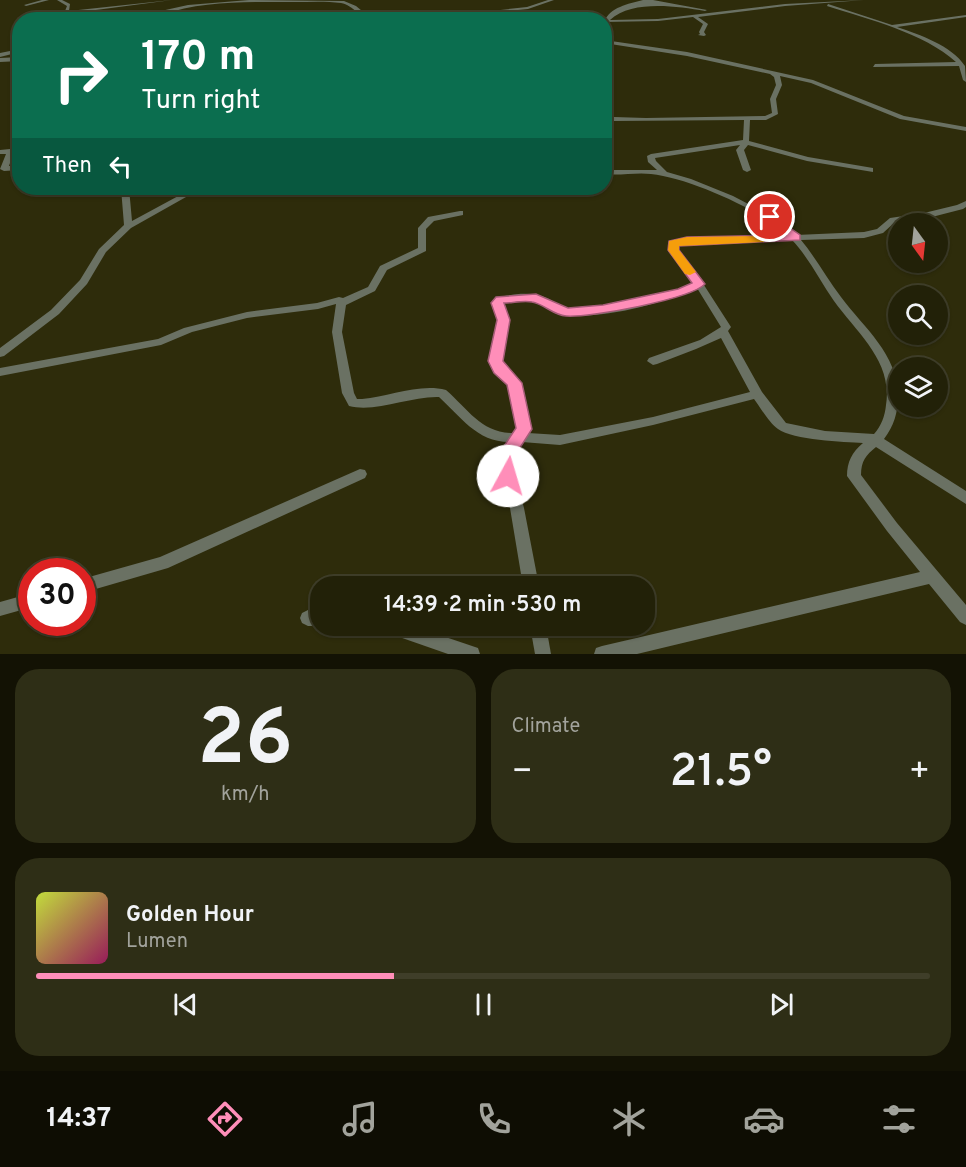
<!DOCTYPE html>
<meta charset="utf-8">
<style>
body{margin:0;font-family:Overpass,sans-serif;background:#2e2e16;color:#f1f3f6;height:100vh;display:flex;flex-direction:column;font-size:22px;white-space:nowrap}
*{box-sizing:border-box;margin:0}
p{font-size:20px;color:#a2a39c}
.icon{flex:none;width:33px;height:33px;fill:none;stroke:currentColor;stroke-width:2;stroke-linecap:round;stroke-linejoin:round}
.map{position:relative;height:654px;overflow:hidden}
.drawer{display:flex;flex-direction:column;gap:15px;padding:15px;background:#131204;flex:1}
.drawer>*{flex:none}
.banner{position:absolute;left:12px;top:12px;width:600px;height:183px;border-radius:24px;box-shadow:0 2px 4px #0004,0 0 0 2px #3f3e29;background:#0b6e4f;color:#fff;overflow:hidden}
.needle{width:39px;rotate:165deg}
.controls{position:absolute;left:888px;top:213px;display:grid;gap:12px}
.controls a{display:grid;place-items:center;width:60px;height:60px;border-radius:50%;background:#222108;box-shadow:0 2px 4px #0004,0 0 0 2px #3f3e29;font-size:30px}
.speed{position:absolute;left:18px;top:558px;display:flex;gap:12px;font-size:30px;font-weight:700;text-align:center}
.speed>*{display:grid;place-content:center;width:78px;height:78px;border-radius:50%;background:#222108;box-shadow:0 2px 4px #0004,0 0 0 2px #3f3e29;line-height:1}
.speed .limit{border:9px solid #d22;background:#fff;color:#111}
.pin{position:absolute;display:grid;place-items:center;width:51px;height:51px;color:#fff;margin:-26px;border:3px solid #fff;border-radius:50%;box-shadow:0 2px 6px #0007}
.me{position:absolute;width:66px;margin:-33px;rotate:6deg;stroke-linejoin:round;filter:drop-shadow(0 0 4px #0008)}
.turn{display:flex;align-items:center;gap:21px;height:126px;padding:0 30px;font-size:27px}
.turn .icon{width:78px;height:78px;stroke-width:2.5}
.turn b{display:block;font-size:42px;line-height:51px}
.then{display:flex;align-items:center;height:57px;padding:0 30px;background:#0003;gap:12px;font-size:22px}
.big{font-size:45px;font-weight:600;line-height:1.1}
.drawer .card{flex:1;display:flex;flex-direction:column;justify-content:center;gap:9px;min-width:0;padding:0 21px;border-radius:24px;background:#2e2e16}
.drawer .dial{align-items:center;gap:0}
.dial b{font-size:78px;line-height:1}
.song{display:flex;align-items:center;gap:18px}
.cover{width:72px;height:72px;border-radius:9px;background:linear-gradient(135deg,hsl(70 70% 55%),hsl(330 70% 35%))}
.played{height:6px;border-radius:3px;background:linear-gradient(90deg,#ff8eb9 40%,#3f3e29 40%)}
.keys{display:flex;justify-content:space-around;direction:ltr}
.heat{display:flex;justify-content:space-between;align-items:center;font-size:33px;direction:ltr}
.drawer .tiles{flex:1;display:grid;gap:15px;grid-template-columns:1fr 1fr}
.card:last-child{grid-column:span 2}
.trip{position:absolute;left:310px;top:576px;width:345px;height:60px;border-radius:24px;background:#222108;box-shadow:0 2px 4px #0004,0 0 0 2px #3f3e29;font-weight:600;line-height:60px;text-align:center}
.tabs{display:flex;height:96px;justify-content:space-around;align-items:center;background:#0e0d03;color:#a2a39c}
.tabs .icon{width:42px;height:42px}
.tabs .active{color:#ff8eb9}
.tabs b{font-size:27px;color:#f1f3f6}
.map>svg:first-child{display:block}
</style>
<div class="map">
<svg width="966" height="654" viewBox="0 0 966 654">
<rect width="100%" height="100%" fill="#2e2c0b"/>
<g fill="none" stroke-linecap="round" stroke-linejoin="round">
<!-- street -->
<g fill="#6a7163" fill-rule="evenodd">
<polygon points="42,0 49,0 26,6 24,5"/>
<path d="M57 0H62L70 4 69 11 172 0 73 13 86 20C78 20 70 16 65 11L67 6Z"/>
<path d="M249 0 344 1 356 6 373 20C362 20 353 5 341 3 326 1 310 2 295 2 252 2 202 0 162 15L165 20H160L157 15 162 12 130 20H120L188 5Z"/>
<polygon points="548,0 554,0 528,9 498,12 515,20 508,20 491,11 527,7"/>
<path d="M643 0H653L707 10 705 11C675 6 632 0 610 20L658 19 785 4 864 0 785 6 698 17 708 24 704 32 706 35 704 36 698 35 700 34 699 32 703 24 693 17 658 21 604 22C610 7 628 4 643 0Z"/>
<path d="M828 4 892 25 966 15V17L897 27C920 35 951 45 965 66L966 82 963 80 959 66 873 67 875 64 956 62C924 33 868 19 827 6Z"/>
<polygon points="247,17 251,17 251,20 246,20"/>
<path d="M604 40 687 52 813 80 904 116 966 127V131L900 119 811 83 780 76 782 85 776 99 778 114 766 120H750L749 141 808 157 873 168V172L807 161 748 145 744 150 751 170 747 172 743 170 736 150 740 145 655 158 656 161 667 172 691 179 733 196 773 217 796 235 864 232 877 229 890 218 924 213 957 205 966 201V207L963 209 924 219 895 222 883 233 864 238 801 240C816 258 827 279 841 297 864 328 898 354 898 396 898 412 894 426 884 439L966 491V504L876 447C866 455 861 461 861 475L897 523 966 605V625L960 622 929 584 637 654H594L596 648 602 646 920 572 887 531 847 476C847 462 852 452 863 443 844 442 793 440 778 429 770 424 760 407 754 399L653 425 560 445 522 442 511 460 524 508 539 586H523L510 508 497 460 509 442C477 442 460 416 439 397 410 396 376 413 349 406L342 393 332 332 336 304 318 309 247 318 192 332 161 345 0 376V368L158 339 184 328 247 312 317 303 339 297 343 298 368 287 380 266 418 248V228L428 217 460 211H463V215L434 221 426 229V251L387 270 375 291 346 305 342 332 354 393 357 399H362C389 397 419 383 446 390 469 410 482 434 515 433L518 428 509 384 495 372 490 361 499 320 493 303 496 298C512 294 531 291 547 298 554 301 559 308 567 309 608 313 655 298 693 283L668 251 670 242 687 238 787 235C759 209 689 178 651 174 636 172 620 176 604 174V170H657L648 162 647 156 651 154 743 140 744 120 614 121 604 118V114L614 117 646 118 765 116 772 113 770 99 776 85 774 77 770 74 687 56 604 43ZM792 240C809 258 820 281 834 301 857 333 893 361 886 405 885 416 881 426 874 434L825 431 786 423 762 392 728 331 731 327 702 282 678 251 677 246 687 244ZM697 288 721 327 700 340 649 358 647 361 653 365 657 364 696 349 721 338 750 392 653 417 560 435 528 433 530 428 520 383 504 367 502 361 509 320 503 303C515 301 529 297 540 303 549 307 554 314 565 315 606 319 659 304 697 288Z"/>
<polygon points="20,49 20,52 0,57 0,53"/>
<polygon points="20,57 20,61 0,62 0,58"/>
<polygon points="10,149 14,151 9,166 20,166 20,170 4,171 0,169 6,154 0,154 0,150"/>
<polygon points="121,188 129,188 132,221 193,188 202,188 131,228 106,252 87,284 59,314 4,356 0,357 0,348 51,310 80,280 99,249 124,225"/>
<polygon points="360,469 365,470 367,474 365,478 168,568 82,593 82,579 160,557"/>
<polygon points="32,593 32,607 0,616 0,602"/>
<polygon points="308,610 321,611 321,626 324,626 308,626 302,623 300,618 302,613"/>
<polygon points="383,626 413,626 478,648 480,654 448,654 385,632"/>
<polygon points="530,626 546,626 551,654 535,654"/>
</g>
</g>
<!-- route -->
<path fill="#ff8eb9" stroke="#a65c78" stroke-width="1.5" d="M770 214 800 235V240L679 246V250L705 284C691 299 589 318 566 316 553 315 544 304 532 302 524 300 513 303 504 303L510 320 503 361 522 383 532 429 512 460 517 476 515 481 508 483 502 481 495 460 516 428 507 385 494 373 488 361 497 320 491 303 496 297 536 294 568 308 603 305 678 289 692 283 668 250 669 241 687 237 785 235 766 219 765 217Z"/>
<!-- slow -->
<polygon fill="#f59e0b" points="760,236 764,237 764,242 679,246 679,250 696,272 690,275 685,274 668,250 669,241 687,237"/>
</svg>
<div class="controls">
<a><svg class="needle" viewBox="-14 -14 28 28"><path d="M0-13l5 13h-10z" fill="#e53935"/><path d="M0 13l5-13h-10z" fill="#a2a39c"/></svg></a>
<a><svg class="icon" aria-label="search" viewBox="0 0 24 24"><circle cx="10" cy="10" r="6"/><path d="M15 15l6 6"/></svg></a>
<a><svg class="icon" aria-label="layers" viewBox="0 0 24 24"><path d="M12 4l9 5-9 5-9-5zM3 14l9 5 9-5"/></svg></a>
</div>
<div class="speed"><div class="limit">30</div></div>
<div class="pin" style="left:770px;top:217px;background:#d93025"><svg class="icon" aria-label="arrive" viewBox="0 0 24 24"><path d="M6 21V4h12l-3 4 3 4H6"/></svg></div>
<svg class="me" style="left:508px;top:476px" viewBox="-20 -20 40 40"><circle r="19" fill="#fff"/><path d="M0-13L10 11 0 6-10 11z" fill="#ff8eb9"/></svg>
<div class="trip">14:39 · 2 min · 530 m</div>
<div class="banner">
<div class="turn"><svg class="icon" aria-label="right" viewBox="0 0 24 24"><path d="M7 20v-9h11M14 6l5 5-5 5"/></svg><div><b>170 m</b>Turn right</div></div>
<div class="then">Then<svg class="icon" aria-label="left" viewBox="0 0 24 24"><path d="M17 20v-9H6M10 6l-5 5 5 5"/></svg></div>
</div>
</div>
<section class="drawer">
<div class="tiles">
<div class="card dial"><b>26</b><p>km/h</p></div>
<div class="card"><p>Climate</p>
<div class="heat"><a>−</a><b class="big">21.5°</b><a>+</a></div>
</div>
<div class="card">
<div class="song"><i class="cover"></i><div><b>Golden Hour</b><p>Lumen</p></div></div>
<div class="played"></div>
<div class="keys"><svg class="icon" aria-label="previous" viewBox="0 0 24 24"><path d="M18 5L8 12l10 7zM5 5v14"/></svg><svg class="icon" aria-label="pause" viewBox="0 0 24 24"><path d="M8 5v14M16 5v14"/></svg><svg class="icon" aria-label="next" viewBox="0 0 24 24"><path d="M6 5l10 7-10 7zM19 5v14"/></svg></div>
</div>
</div>
</section>
<nav class="tabs">
<b>14:37</b>
<svg class="icon active" aria-label="directions" viewBox="0 0 24 24"><path d="M12 3l9 9-9 9-9-9zM9 14v-3h6M13 9l2 2-2 2"/></svg>
<svg class="icon" aria-label="music" viewBox="0 0 24 24"><path d="M9 18V5l10-2v13"/><circle cx="6" cy="18" r="3"/><circle cx="16" cy="16" r="3"/></svg>
<svg class="icon" aria-label="phone" viewBox="0 0 24 24"><path d="M5 4h4l2 5-3 2q2 4 5 5l2-3 5 2v4C11 20 4 13 5 4z"/></svg>
<svg class="icon" aria-label="climate" viewBox="0 0 24 24"><path d="M12 3v18M4 7l16 10M4 17L20 7"/></svg>
<svg class="icon" aria-label="car" viewBox="0 0 24 24"><path d="M5 17H2v-5l4-1 3-4h7l3 4 3 1v5h-3M9 17h6M6 11h13"/><circle cx="7" cy="17" r="2"/><circle cx="17" cy="17" r="2"/></svg>
<svg class="icon" aria-label="filters" viewBox="0 0 24 24"><path d="M4 7h16M4 17h16"/><circle cx="9" cy="7" r="2"/><circle cx="15" cy="17" r="2"/></svg>
</nav>
